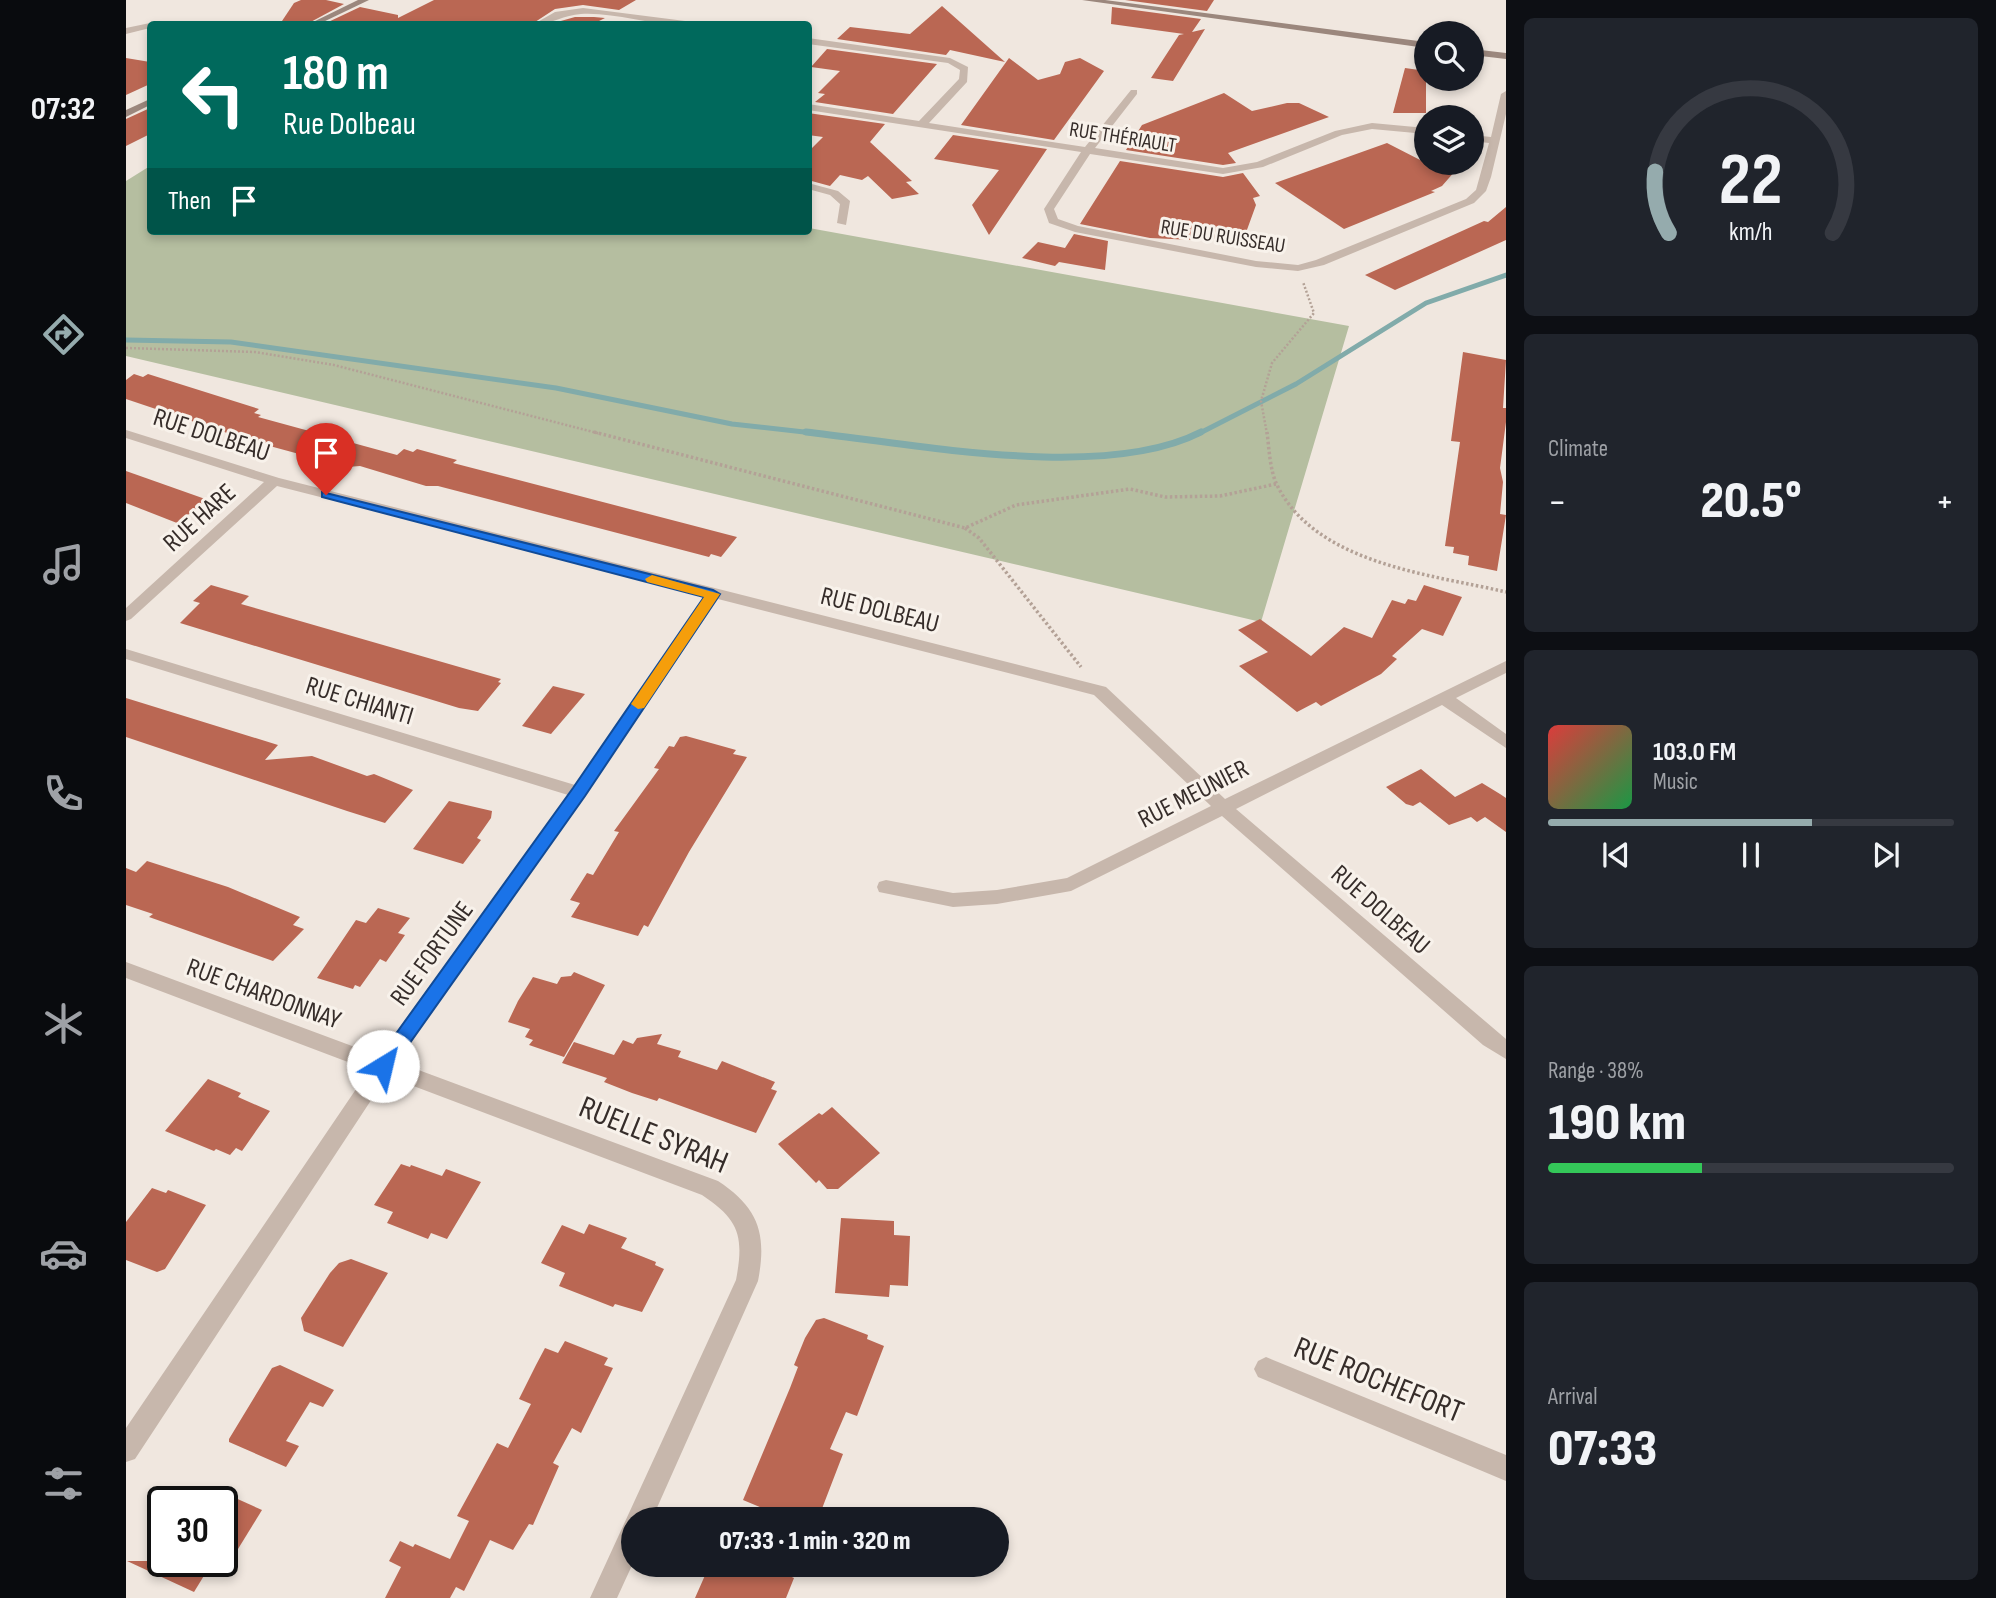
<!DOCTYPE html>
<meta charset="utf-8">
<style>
body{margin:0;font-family:"Sofia Sans Condensed",sans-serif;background:#20242c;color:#f1f3f6;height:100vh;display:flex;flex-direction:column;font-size:26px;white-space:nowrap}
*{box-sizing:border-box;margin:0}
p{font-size:23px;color:#9ea1a6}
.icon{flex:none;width:38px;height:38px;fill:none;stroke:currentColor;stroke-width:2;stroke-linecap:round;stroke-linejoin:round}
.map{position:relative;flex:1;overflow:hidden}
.drawer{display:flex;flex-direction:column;gap:18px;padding:18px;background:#0d0f14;width:490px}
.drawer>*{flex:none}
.guide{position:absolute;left:21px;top:21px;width:665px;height:214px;border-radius:7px;box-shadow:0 4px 10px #0003;background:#00695c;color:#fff;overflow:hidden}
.fabs{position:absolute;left:1288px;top:21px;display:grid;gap:14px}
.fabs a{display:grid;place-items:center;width:70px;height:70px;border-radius:50%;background:#171b24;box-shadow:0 4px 10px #0003;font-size:35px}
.speed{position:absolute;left:21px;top:1486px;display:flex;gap:14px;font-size:35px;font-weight:700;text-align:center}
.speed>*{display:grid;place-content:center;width:91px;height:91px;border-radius:50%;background:#171b24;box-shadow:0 4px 10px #0003;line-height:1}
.speed .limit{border:4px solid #111;border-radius:10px;background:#fff;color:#111}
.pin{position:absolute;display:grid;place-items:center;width:60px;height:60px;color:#fff;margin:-72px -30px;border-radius:50% 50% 50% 0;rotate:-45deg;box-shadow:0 0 7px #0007}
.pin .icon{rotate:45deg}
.me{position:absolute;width:77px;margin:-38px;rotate:36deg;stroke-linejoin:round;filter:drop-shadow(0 0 5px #0008)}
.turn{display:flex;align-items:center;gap:24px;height:147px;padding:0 21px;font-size:32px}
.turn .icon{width:91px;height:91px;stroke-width:2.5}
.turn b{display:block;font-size:49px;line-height:60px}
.then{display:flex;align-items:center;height:66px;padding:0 21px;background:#0003;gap:14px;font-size:26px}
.big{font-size:52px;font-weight:800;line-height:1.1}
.drawer .card{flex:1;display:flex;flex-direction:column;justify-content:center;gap:10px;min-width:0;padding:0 24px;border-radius:10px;background:#20242c}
.drawer .dial{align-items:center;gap:0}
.dial svg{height:182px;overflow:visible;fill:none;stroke:#363941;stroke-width:7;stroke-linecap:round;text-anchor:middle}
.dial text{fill:#f1f3f6;stroke:none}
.song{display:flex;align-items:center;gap:21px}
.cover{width:84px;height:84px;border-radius:10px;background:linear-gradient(135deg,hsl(0 70% 55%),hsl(140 70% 35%))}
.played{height:7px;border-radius:4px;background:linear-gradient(90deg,#95abad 65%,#363941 65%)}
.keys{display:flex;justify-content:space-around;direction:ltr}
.heat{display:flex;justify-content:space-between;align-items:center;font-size:38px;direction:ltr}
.charge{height:10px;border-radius:5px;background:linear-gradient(90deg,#34c759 38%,#363941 0)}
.trip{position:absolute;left:495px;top:1507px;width:388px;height:70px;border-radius:35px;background:#171b24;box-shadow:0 4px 10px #0003;font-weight:800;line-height:70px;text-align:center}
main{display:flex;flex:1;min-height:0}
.tab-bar{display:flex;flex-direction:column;width:126px;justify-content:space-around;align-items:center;background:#090b0e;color:#9ea1a6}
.tab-bar .icon{width:49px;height:49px}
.tab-bar .selected{color:#95abad}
.tab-bar b{font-size:32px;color:#f1f3f6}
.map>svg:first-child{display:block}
</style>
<main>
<nav class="tab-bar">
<b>07:32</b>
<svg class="icon selected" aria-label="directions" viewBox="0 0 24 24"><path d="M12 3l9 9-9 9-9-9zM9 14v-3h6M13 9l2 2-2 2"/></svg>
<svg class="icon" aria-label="music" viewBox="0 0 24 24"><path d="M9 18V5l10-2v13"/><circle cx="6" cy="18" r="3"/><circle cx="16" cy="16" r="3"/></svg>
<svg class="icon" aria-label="phone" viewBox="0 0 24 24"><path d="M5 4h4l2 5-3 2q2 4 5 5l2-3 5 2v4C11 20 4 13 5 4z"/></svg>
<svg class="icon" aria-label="climate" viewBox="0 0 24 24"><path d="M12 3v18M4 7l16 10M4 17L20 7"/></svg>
<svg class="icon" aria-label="car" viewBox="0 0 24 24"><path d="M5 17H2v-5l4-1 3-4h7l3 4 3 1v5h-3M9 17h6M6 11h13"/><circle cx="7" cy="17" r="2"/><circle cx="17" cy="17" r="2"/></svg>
<svg class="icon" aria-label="filters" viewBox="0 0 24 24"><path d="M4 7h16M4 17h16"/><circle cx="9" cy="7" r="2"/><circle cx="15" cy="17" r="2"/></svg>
</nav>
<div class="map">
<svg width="1380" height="1598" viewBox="0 0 1380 1598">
<rect width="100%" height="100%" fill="#f0e7df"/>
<!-- green -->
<polygon fill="#b5bea0" points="24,166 24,231 682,231 683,228 1223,326 1135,622 0,356 0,181"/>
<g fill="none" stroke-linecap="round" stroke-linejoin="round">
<!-- stream-far1 -->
<g stroke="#81abaa" stroke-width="5">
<polyline points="0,340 105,342 430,388 606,424 696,434"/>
<polyline points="1072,434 1170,384 1300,303 1380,275"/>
</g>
<!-- stream -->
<path stroke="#81abaa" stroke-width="7" d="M680 432C788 444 978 482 1075 432"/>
</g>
<!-- building -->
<g fill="#ba6753">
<polygon points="175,0 200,0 218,4 181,24 154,24 168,3"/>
<polygon points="308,0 510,0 493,10 457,5 429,9 406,24 198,24 234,7 272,15 272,18"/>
<polygon points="999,0 1088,0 1081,11"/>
<polygon points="816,6 879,62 824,50 820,55 711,39 724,27 784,34"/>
<polygon points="986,7 1075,19 1066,32 1079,29 1047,81 1025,78 1053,35 1058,34 985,24"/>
<polygon points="449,17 468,17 479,18 467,24 424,24"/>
<polygon points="701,49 811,64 767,114 689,102 699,94 692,93 714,71 685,67"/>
<polygon points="0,58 24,62 24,84 0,95"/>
<polygon points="883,58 912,80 934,74 939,62 954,58 978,71 928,140 835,125"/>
<polygon points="1279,68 1300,71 1300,113 1267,113"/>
<polygon points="1098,93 1126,111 1161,103 1173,103 1203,117 1102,153 1110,163 1097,165 1000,150 1016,125"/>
<polygon points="24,108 24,134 0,146 0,119"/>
<polygon points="682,113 759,124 744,142 786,181 780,182 793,194 766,199 742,176 736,180 714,175 704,186 682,180 682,152 697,137 682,135"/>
<polygon points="827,135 921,149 863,235 846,205 873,170 808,159"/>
<polygon points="1261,143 1300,163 1336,163 1316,186 1305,191 1309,192 1218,229 1149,183"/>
<polygon points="994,161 1097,177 1117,173 1134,196 1127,198 1130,205 1118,238 1099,241 1069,236 1067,240 1024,238 954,224"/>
<polygon points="1380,207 1380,240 1269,290 1239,275 1358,221 1362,222"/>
<polygon points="948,234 982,241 979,270 933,262 929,266 896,258 912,242 939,248"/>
<polygon points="1337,352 1380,360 1377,408 1380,408 1380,422 1374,468 1377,482 1374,514 1380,515 1371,571 1342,565 1343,556 1327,553 1328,547 1319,546 1334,442 1325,441"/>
<polygon points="8,374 17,377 22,374 133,409 128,413 135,415 132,417 271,455 278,449 287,452 291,449 331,460 327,463 611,537 595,557 585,554 583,557 312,486 300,486 234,466 221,467 125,441 0,399 0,380"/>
<polygon points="0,471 82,500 51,523 28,514 0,503"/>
<polygon points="85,585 123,596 115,604 375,679 372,682 375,683 352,711 333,708 54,623 74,603 67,601"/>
<polygon points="1298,585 1336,597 1317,636 1296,629 1266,656 1271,659 1255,674 1195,706 1190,702 1171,712 1113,666 1142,652 1112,630 1134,619 1185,656 1218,627 1246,638 1266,600 1279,604 1282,599 1290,601"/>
<polygon points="427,686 459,694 425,734 396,726"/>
<polygon points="0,698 152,745 139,760 186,756 241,776 248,774 287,790 259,823 221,811 0,737"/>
<polygon points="560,736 610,750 607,754 621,757 563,852 522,927 518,925 512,936 445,917 454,903 444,900 461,873 467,875 493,832 488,831 533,769 528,768 543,746 548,747 554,737"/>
<polygon points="1295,769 1329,797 1356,783 1374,794 1380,798 1380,832 1359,817 1351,822 1345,817 1323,825 1294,802 1287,806 1280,804 1260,787"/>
<polygon points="323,801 366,811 365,818 351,838 355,840 337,864 287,849"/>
<polygon points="21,861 102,887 174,917 167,925 178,929 147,961 23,917 27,914 0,905 0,868 10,872"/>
<polygon points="252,908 284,918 272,933 279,935 260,962 254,959 234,987 229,985 227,989 191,978 230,920 240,923"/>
<polygon points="448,972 479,985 438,1057 403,1045 407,1040 399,1037 404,1029 382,1022 392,1001 407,977 431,984 435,977 445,976"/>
<polygon points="536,1034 531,1044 555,1051 552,1057 591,1070 596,1061 649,1082 645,1089 651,1091 630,1133 533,1098 531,1101 506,1093 478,1082 481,1078 436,1063 448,1042 488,1055 497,1040 507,1044 511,1038"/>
<polygon points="82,1079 115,1093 112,1097 144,1111 116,1151 110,1148 104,1155 90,1149 88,1151 39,1131"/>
<polygon points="706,1107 754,1153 712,1189 701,1189 693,1180 690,1183 652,1144 693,1113 696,1115"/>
<polygon points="275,1164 284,1167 285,1165 316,1176 320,1169 355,1182 321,1239 305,1233 302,1239 261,1223 267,1212 248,1205"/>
<polygon points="26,1188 40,1193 42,1190 80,1205 39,1269 31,1272 0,1260 0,1222"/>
<polygon points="715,1218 768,1221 768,1235 784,1236 782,1286 764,1285 763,1297 709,1293"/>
<polygon points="463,1224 501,1238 495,1248 530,1262 529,1265 538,1269 516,1312 489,1304 487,1307 433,1286 439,1273 415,1263 436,1225 458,1234"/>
<polygon points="225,1259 262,1273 217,1347 178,1331 175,1318 204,1273 213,1263"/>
<polygon points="698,1318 742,1335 741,1339 758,1346 731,1416 720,1412 704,1449 717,1454 692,1519 662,1519 617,1500 664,1388 672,1367 668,1365 679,1338 690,1320"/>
<polygon points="439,1341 482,1358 478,1365 487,1368 455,1433 446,1428 427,1463 433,1466 407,1525 403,1524 387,1550 364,1540 338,1591 330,1587 324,1598 259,1598 275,1567 263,1561 274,1541 287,1547 289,1544 324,1559 343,1521 331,1516 371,1443 382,1448 405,1404 393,1399 410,1365 419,1348 432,1353"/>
<polygon points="154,1365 208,1390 197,1407 184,1402 160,1441 173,1446 160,1467 103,1442 103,1439 146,1368"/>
<polygon points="96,1492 136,1510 96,1575"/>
<polygon points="1,1561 87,1561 68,1592"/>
<polygon points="584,1564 652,1564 650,1570 668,1578 660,1598 569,1598"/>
</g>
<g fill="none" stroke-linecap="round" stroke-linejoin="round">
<!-- path-far1 -->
<g stroke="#b3a196" stroke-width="2.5" stroke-dasharray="2 2" stroke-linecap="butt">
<polyline points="0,348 129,352 208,365 475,434"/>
<polyline points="1141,434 1135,401 1146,363 1188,313 1177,282"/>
</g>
<!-- path -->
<g stroke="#b3a196" stroke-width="3.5" stroke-dasharray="2.5 2.5" stroke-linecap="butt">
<polyline points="468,432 839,528 890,505 1004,489 1039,497 1094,496 1150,484"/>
<path d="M1141 432C1143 448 1144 471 1151 485 1190 564 1303 574 1380 592"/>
<polyline points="839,528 853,538 955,667"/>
</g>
<!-- street -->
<g fill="#c7b7ac" fill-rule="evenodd">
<path d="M457 8 559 21 563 24C527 27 491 12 455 14 438 15 423 25 408 24L429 12Z"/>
<polygon points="24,23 27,24 24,24 24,28 0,34 0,28"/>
<polygon points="682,38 824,58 842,67 841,82 803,123 959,147 1005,90 1011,90 1011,94 969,148 1097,168 1131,162 1209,131 1246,123 1300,128 1300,134 1246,129 1216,135 1137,167 1097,174 964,154 928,209 932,219 952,226 1130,261 1172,265 1190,260 1340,199 1350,190 1363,143 1346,141 1346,135 1365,137 1375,94 1380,91 1380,114 1365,177 1360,191 1348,203 1198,265 1172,271 1130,267 949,232 923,223 918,209 955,152 682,110 682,104 793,121 833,79 834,70 822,63 682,44"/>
<polygon points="682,183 712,191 724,201 720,225 711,223 714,204 704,195 682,189"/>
<path d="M0 430 153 478 980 687 1099 799 1380 661V673L1330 698 1380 734V748L1316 705 1110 809 1380 1039V1059L1357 1045 1096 816 945 891 871 904 827 907 753 892 751 887 753 882 760 880 827 893 871 890 941 878 1085 806 968 695 592 599 459 796 271 1062 592 1181C633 1208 641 1234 632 1281L526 1519H508V1561L491 1598H464L610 1280C618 1237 614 1220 576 1195L261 1076 9 1459 0 1462V1428L243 1070 0 978V962L253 1056 442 795 0 659V649L449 785 579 595 151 486 5 619 0 621V608L138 482 0 438Z"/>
<polygon points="1140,1357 1380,1455 1380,1481 1132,1377 1128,1369 1132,1361"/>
</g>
<!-- secondary -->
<g fill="#9b877d" fill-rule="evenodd">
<polygon points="232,0 243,0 193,24 183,24"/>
<polygon points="956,0 979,0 1300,42 1300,48"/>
<polygon points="1346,49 1380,53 1380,59 1346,55"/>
<polygon points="24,99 24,105 0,117 0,110"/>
</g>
</g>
<!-- route -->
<polygon fill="#1a73e8" stroke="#114b97" stroke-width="2" points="196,492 587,590 594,594 459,796 264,1071 251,1071 248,1066 251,1060 447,788 578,597 196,497"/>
<!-- slow -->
<polygon fill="#f59e0b" points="526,575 594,594 518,708 512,709 505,704 578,597 521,582 519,579"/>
<g text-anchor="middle" stroke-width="6" stroke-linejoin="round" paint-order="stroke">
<!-- far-street labels -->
<g font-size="21" fill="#362d2a" stroke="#f8f2eb">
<text transform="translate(997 137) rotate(9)" y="7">RUE THÉRIAULT</text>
<text transform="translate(1097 236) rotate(9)" y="7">RUE DU RUISSEAU</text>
</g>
<!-- street labels -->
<g font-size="26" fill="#362d2a" stroke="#f8f2eb">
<text transform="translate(86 434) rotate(18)" y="9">RUE DOLBEAU</text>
<text transform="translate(73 517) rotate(-42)" y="9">RUE HARE</text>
<text transform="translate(754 609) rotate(14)" y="9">RUE DOLBEAU</text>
<text transform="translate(234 700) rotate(17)" y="9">RUE CHIANTI</text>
<text transform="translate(1067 793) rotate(-27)" y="9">RUE MEUNIER</text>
<text transform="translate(1255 909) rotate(41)" y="9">RUE DOLBEAU</text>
<text transform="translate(305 953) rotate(-54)" y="9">RUE FORTUNE</text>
<text transform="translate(138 993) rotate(20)" y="9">RUE CHARDONNAY</text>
</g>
<!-- near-street labels -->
<g font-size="32" fill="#362d2a" stroke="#f8f2eb">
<text transform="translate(528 1134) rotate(22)" y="11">RUELLE SYRAH</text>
<text transform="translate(1253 1379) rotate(22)" y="11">RUE ROCHEFORT</text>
</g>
</g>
</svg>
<div class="fabs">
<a><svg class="icon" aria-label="search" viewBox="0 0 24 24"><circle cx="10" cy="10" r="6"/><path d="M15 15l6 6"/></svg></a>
<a><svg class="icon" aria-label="layers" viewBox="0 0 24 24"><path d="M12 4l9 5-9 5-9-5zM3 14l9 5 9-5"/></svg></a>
</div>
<div class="speed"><div class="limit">30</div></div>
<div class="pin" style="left:200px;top:495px;background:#d93025"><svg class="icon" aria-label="arrive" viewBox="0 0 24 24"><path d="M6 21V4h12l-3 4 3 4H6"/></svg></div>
<svg class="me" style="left:257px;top:1066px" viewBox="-20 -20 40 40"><circle r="19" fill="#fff"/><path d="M0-13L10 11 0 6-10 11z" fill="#1a73e8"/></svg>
<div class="trip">07:33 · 1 min · 320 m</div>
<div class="guide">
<div class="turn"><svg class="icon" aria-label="left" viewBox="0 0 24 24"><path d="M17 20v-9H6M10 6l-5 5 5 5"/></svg><div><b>180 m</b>Rue Dolbeau</div></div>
<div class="then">Then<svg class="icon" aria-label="arrive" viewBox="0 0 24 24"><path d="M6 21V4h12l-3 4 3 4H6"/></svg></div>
</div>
</div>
<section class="drawer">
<div class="card dial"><svg viewBox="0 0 100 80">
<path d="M14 69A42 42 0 1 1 86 69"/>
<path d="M14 69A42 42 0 0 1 8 42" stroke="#95abad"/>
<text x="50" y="56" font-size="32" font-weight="700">22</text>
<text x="50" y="72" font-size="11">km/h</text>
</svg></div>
<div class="card"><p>Climate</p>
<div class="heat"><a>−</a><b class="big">20.5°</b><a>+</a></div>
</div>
<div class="card">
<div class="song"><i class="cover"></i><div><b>103.0 FM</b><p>Music</p></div></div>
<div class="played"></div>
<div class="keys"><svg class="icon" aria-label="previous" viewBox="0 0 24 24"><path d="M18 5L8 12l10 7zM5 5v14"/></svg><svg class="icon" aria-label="pause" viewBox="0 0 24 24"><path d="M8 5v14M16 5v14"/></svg><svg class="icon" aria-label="next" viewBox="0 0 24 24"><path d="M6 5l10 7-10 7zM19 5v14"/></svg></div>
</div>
<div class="card"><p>Range · 38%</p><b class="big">190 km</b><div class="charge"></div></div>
<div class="card"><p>Arrival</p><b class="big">07:33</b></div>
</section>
</main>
